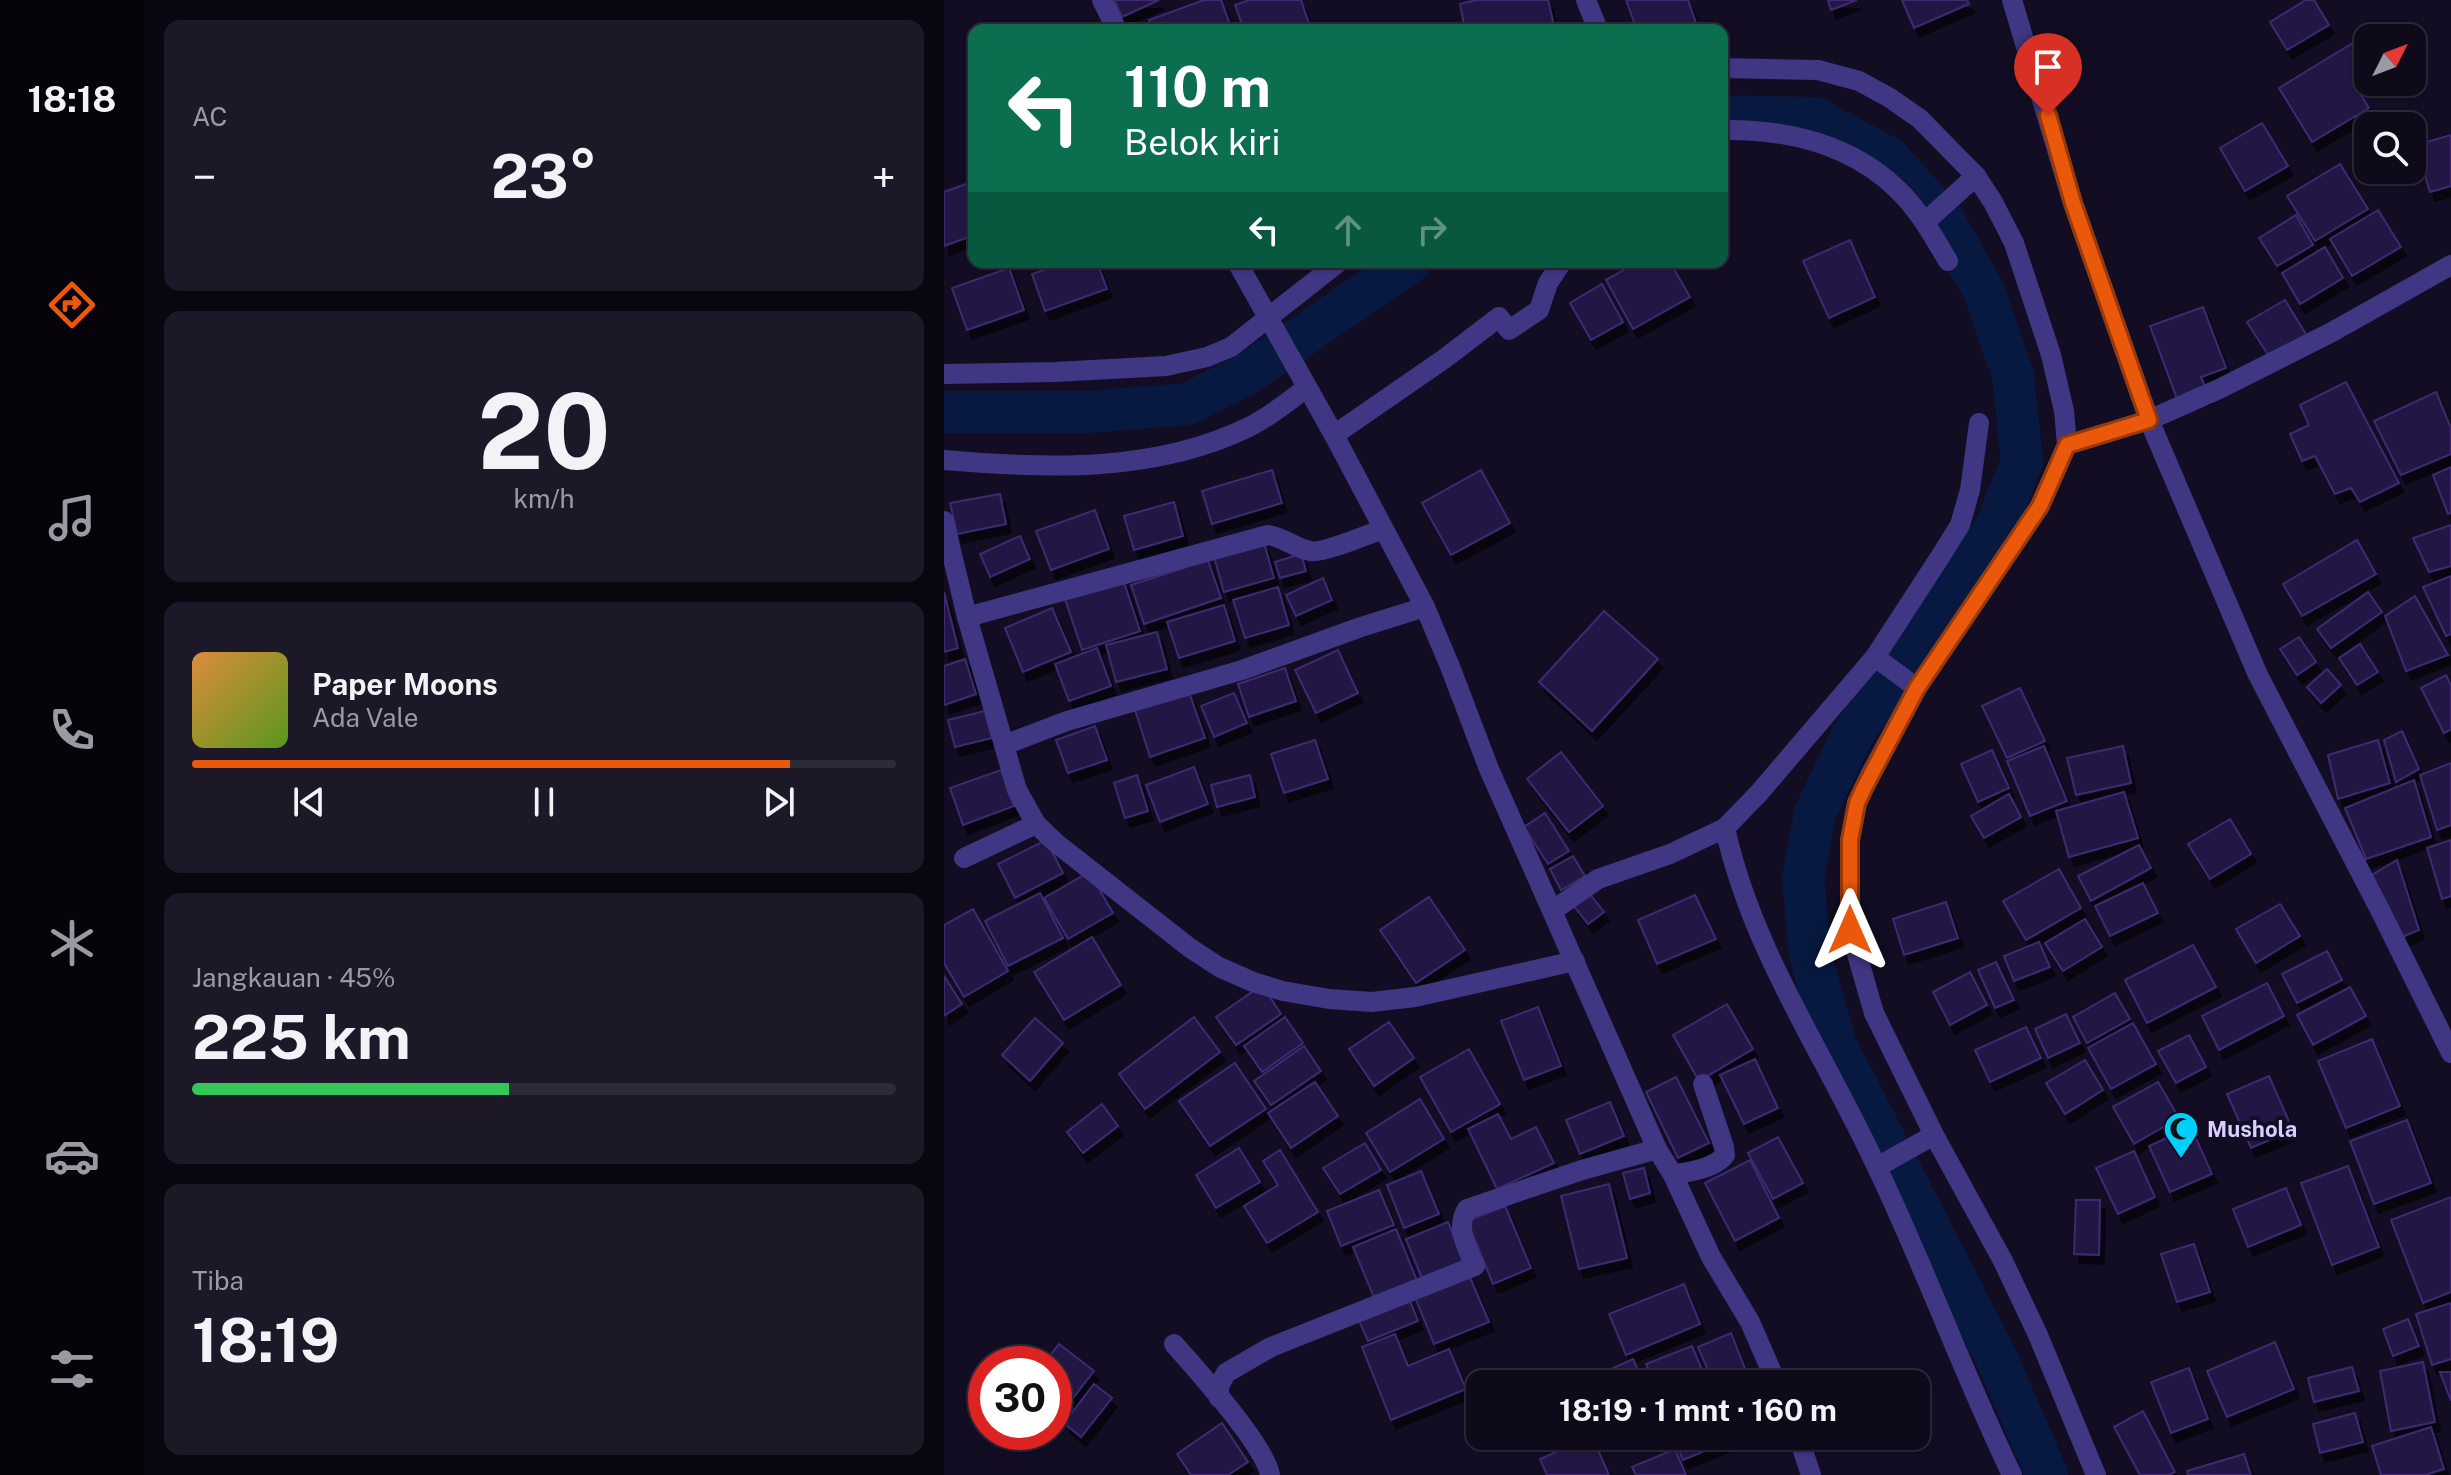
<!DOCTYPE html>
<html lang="id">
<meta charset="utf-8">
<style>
body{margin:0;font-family:"Public Sans",sans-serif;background:#1c1827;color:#f1f3f6;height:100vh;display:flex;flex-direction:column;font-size:30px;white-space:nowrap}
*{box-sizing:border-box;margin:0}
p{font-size:26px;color:#9b9aa2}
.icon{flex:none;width:44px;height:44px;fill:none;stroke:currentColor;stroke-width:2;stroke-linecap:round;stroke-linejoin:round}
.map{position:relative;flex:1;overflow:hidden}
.details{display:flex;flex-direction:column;gap:20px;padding:20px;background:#08060e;width:800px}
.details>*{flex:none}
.banner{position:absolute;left:24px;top:24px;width:760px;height:244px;border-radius:16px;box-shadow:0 2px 6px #0004,0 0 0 2px #2e2b39;background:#0b6e4f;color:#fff;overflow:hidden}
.needle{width:52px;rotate:48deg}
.buttons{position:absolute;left:1410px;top:24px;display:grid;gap:16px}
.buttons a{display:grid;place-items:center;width:72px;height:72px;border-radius:16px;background:#0e0a1a;box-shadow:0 2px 6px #0004,0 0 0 2px #2e2b39;font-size:40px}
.speed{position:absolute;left:24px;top:1346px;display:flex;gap:16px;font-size:40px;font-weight:700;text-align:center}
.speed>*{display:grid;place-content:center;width:104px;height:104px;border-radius:50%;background:#0e0a1a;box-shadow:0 2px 6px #0004,0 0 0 2px #2e2b39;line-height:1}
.speed .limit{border:12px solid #d22;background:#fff;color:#111}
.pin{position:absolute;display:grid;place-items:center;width:68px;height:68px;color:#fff;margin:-82px -34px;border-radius:50% 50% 50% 0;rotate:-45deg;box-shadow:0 0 8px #0007}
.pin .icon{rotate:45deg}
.me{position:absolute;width:88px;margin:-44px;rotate:0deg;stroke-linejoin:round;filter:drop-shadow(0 0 6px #0008)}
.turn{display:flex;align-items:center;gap:28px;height:168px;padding:0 24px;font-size:36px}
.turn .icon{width:104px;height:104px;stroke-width:2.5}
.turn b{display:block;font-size:56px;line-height:68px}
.lanes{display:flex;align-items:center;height:76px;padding:0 24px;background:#0003;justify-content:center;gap:40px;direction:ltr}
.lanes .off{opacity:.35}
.big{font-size:60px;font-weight:700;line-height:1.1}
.details .widget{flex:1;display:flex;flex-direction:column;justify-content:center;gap:12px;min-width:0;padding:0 28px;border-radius:16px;background:#1c1827}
.details .dial{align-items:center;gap:0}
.dial b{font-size:104px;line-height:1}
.song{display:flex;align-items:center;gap:24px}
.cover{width:96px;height:96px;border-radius:12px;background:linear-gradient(135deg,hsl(30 70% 55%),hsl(90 70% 35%))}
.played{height:8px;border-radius:4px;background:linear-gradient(90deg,#ea580c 85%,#2e2b39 85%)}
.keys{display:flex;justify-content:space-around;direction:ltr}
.heat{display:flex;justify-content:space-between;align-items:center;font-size:44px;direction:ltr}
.charge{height:12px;border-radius:6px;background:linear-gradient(90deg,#34c759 45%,#2e2b39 0)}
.trip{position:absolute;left:522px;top:1370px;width:464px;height:80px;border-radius:16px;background:#0e0a1a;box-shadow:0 2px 6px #0004,0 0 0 2px #2e2b39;font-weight:700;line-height:80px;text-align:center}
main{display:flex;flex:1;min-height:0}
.dock{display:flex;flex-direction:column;width:144px;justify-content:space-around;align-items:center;background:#06040a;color:#9b9aa2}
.dock .icon{width:56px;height:56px}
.dock .current{color:#ea580c}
.dock b{font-size:36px;color:#f1f3f6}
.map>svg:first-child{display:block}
</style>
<main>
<nav class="dock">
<b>18:18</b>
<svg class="icon current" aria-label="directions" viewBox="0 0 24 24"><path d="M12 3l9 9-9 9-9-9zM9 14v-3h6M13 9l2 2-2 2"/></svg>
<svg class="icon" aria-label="music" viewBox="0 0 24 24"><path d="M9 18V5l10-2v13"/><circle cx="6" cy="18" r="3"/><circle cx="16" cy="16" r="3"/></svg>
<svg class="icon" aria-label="phone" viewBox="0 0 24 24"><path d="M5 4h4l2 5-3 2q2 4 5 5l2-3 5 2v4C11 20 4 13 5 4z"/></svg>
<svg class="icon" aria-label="climate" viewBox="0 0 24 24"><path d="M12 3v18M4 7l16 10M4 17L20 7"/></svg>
<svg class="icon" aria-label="car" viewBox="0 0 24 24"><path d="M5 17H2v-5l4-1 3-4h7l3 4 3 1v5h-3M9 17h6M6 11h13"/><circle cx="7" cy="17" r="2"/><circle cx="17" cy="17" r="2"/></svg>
<svg class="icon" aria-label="filters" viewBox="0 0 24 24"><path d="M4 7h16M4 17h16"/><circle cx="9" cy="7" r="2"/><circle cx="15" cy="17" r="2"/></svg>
</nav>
<section class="details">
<div class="widget"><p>AC</p>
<div class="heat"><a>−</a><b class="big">23°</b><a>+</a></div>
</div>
<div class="widget dial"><b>20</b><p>km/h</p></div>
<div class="widget">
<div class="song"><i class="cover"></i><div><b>Paper Moons</b><p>Ada Vale</p></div></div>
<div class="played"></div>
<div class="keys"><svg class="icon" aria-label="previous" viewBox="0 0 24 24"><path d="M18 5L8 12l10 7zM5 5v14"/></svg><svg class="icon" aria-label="pause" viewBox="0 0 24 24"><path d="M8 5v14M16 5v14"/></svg><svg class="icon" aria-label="next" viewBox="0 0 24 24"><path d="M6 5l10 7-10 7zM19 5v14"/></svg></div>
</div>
<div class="widget"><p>Jangkauan · 45%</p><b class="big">225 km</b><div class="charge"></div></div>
<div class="widget"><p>Tiba</p><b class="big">18:19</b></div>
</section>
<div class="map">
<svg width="1507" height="1475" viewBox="0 0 1507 1475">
<defs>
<filter id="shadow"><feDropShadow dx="5" dy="9" stdDeviation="0" flood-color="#0009"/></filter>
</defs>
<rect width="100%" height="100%" fill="#120d23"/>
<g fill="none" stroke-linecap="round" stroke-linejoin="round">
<!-- canal -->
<g stroke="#081941" stroke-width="42">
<polyline points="778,116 871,118 945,158 998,217 1040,291 1069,375 1078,461 1052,527 910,732 871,813 859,878 866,955 892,1045 1052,1357 1103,1475"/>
<polyline points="0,412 144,412 243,404 301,375 467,262"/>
</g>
</g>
<!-- building -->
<g fill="#241844" stroke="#3d2a71" stroke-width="2" filter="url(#shadow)">
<polygon points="170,0 215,0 178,17"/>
<polygon points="260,0 277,0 288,30 209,30 205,20"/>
<polygon points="305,0 357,0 367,30 300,30 291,5"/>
<polygon points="532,0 604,0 611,30 521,30 516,4"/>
<polygon points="682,0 744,0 753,26 741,30 693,30"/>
<polygon points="884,0 913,0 887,10"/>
<polygon points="958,0 1023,0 1025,4 970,28"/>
<polygon points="1362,0 1370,0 1385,25 1343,50 1326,22"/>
<polygon points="1425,33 1429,38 1424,38 1424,82 1427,82 1414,90 1425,108 1368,142 1335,88"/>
<polygon points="1318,123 1344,166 1301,191 1276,148"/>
<polygon points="1507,135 1507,186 1486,192 1472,145"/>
<polygon points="1396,164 1424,209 1371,241 1343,196"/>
<polygon points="30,181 30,235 0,246 0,192"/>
<polygon points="1434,210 1457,247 1408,276 1386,239"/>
<polygon points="1352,215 1369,245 1333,266 1315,238"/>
<polygon points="906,240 931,297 885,318 859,261"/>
<polygon points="1381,247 1399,278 1356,304 1338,273"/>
<polygon points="123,262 153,262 163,289 101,311 88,274"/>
<polygon points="694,262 726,262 746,297 689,329 662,280"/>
<polygon points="65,268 80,310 23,330 8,288"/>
<polygon points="658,284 679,322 647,340 626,303"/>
<polygon points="1341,300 1363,336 1326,358 1303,322"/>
<polygon points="1259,307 1282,368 1257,377 1264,394 1235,404 1206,326"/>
<polygon points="1402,382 1455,483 1416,502 1407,488 1391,494 1371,456 1358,461 1346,434 1365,425 1356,405"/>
<polygon points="1492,392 1507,428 1507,454 1457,475 1430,421"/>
<polygon points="1507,467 1507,513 1504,514 1489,475"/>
<polygon points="328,470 338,503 268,524 258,491"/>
<polygon points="537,470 566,523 507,555 478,503"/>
<polygon points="56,494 62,524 13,534 6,503"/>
<polygon points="230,502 239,536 190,550 180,516"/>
<polygon points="151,510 165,549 107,570 92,531"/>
<polygon points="1507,525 1507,566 1485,572 1469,538"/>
<polygon points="76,536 86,559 46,577 36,554"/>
<polygon points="1413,540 1432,574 1358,616 1339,584"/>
<polygon points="320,543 330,578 280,592 270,557"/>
<polygon points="357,554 362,571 336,578 331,562"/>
<polygon points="264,560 277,598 200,624 187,585"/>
<polygon points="1507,576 1507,634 1502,636 1479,587"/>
<polygon points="379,578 388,600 352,616 342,595"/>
<polygon points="179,579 196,631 138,650 121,599"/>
<polygon points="334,587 345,625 301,638 289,600"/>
<polygon points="0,592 14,648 0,652"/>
<polygon points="1424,592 1438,612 1387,648 1373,629"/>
<polygon points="1471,596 1504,655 1462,671 1441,616"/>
<polygon points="280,605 291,641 235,658 223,622"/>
<polygon points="108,608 127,652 79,672 61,628"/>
<polygon points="660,611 714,659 648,731 595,682"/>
<polygon points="213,632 223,669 172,682 162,645"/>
<polygon points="1355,637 1372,662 1353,675 1336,649"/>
<polygon points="1416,644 1434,672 1413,685 1395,658"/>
<polygon points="153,648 167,686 125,701 111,664"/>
<polygon points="394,650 414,693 372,713 351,670"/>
<polygon points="21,659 32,694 0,705 0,666"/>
<polygon points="341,668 352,701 305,717 294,684"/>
<polygon points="1383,669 1397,685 1377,703 1363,687"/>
<polygon points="1502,675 1507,686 1507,729 1500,733 1477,688"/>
<polygon points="1076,688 1101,741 1063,758 1038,706"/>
<polygon points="245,692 261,738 206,757 191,710"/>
<polygon points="290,693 303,723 270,737 257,706"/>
<polygon points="41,711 48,738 11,747 4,720"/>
<polygon points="151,726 163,760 124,773 112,740"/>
<polygon points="1458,731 1475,769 1452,782 1440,740"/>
<polygon points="371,740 384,779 340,793 327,754"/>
<polygon points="1434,740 1446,783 1394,799 1384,755"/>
<polygon points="1100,746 1123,801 1086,816 1063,761"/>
<polygon points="1179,746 1187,783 1132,795 1123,758"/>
<polygon points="1048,750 1065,788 1034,802 1017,764"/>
<polygon points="617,752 659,806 625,832 583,779"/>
<polygon points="1507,763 1507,825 1493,830 1476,775"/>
<polygon points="250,767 264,804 216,822 202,785"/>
<polygon points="57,770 70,806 19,825 6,788"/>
<polygon points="193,775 204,811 181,818 170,783"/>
<polygon points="306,775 311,797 273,807 267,785"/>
<polygon points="1470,780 1487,837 1422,859 1401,808"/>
<polygon points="1180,792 1194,838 1125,857 1112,811"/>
<polygon points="1065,794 1077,817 1040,838 1027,816"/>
<polygon points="601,813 625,851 604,864 580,827"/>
<polygon points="1286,819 1307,854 1266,879 1244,844"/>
<polygon points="102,840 119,873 71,898 54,864"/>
<polygon points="1507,840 1507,896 1498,899 1483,848"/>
<polygon points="1195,845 1207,868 1147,901 1134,876"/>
<polygon points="629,856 641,876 617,890 606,869"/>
<polygon points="1453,860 1475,930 1456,938 1428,875"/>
<polygon points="1115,869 1137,908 1082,940 1059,901"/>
<polygon points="145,872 169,913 124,939 100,898"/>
<polygon points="1199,883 1214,913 1166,936 1151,906"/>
<polygon points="96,893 119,938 64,966 41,921"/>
<polygon points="645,893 660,912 644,924 629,905"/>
<polygon points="751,895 772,939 713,964 694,920"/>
<polygon points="485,897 521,950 472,983 436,930"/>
<polygon points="1002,902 1014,938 960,955 949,919"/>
<polygon points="1336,904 1356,936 1312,963 1292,929"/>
<polygon points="29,909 64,971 20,997 0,963 0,925"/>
<polygon points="1141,919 1158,947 1119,971 1101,943"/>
<polygon points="148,937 177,985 120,1020 90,972"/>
<polygon points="1095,942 1106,967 1070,981 1060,956"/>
<polygon points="1249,945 1272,987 1203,1023 1181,980"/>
<polygon points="1383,951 1398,980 1353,1003 1338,974"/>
<polygon points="1052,962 1070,1000 1051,1008 1034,970"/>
<polygon points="1026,972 1043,1005 1006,1025 989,992"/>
<polygon points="0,976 18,1004 0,1016"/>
<polygon points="1323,983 1340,1016 1275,1050 1258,1016"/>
<polygon points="318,985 337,1014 292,1045 272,1017"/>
<polygon points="1406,987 1422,1016 1369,1045 1353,1015"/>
<polygon points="1171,993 1186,1019 1143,1043 1129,1017"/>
<polygon points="783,1004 809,1049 755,1081 729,1035"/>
<polygon points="594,1007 617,1066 580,1080 557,1021"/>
<polygon points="1122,1014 1136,1043 1104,1058 1091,1029"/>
<polygon points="250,1017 276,1052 201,1109 175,1074"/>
<polygon points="341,1017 359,1043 318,1072 300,1046"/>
<polygon points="91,1018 119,1043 86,1081 58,1055"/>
<polygon points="445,1022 470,1058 430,1086 405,1049"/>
<polygon points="1189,1023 1212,1064 1167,1089 1144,1048"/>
<polygon points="1082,1027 1097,1058 1046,1082 1031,1050"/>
<polygon points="1245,1035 1262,1067 1232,1083 1214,1051"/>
<polygon points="1428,1039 1456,1106 1402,1128 1374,1061"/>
<polygon points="360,1046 377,1071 327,1105 310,1081"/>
<polygon points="525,1049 556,1104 507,1132 476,1077"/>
<polygon points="811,1059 834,1108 800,1124 776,1075"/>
<polygon points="1141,1060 1159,1090 1121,1114 1102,1083"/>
<polygon points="291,1063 322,1109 266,1146 235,1101"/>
<polygon points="1325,1076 1349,1130 1307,1148 1283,1094"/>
<polygon points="732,1077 765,1143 734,1158 702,1092"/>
<polygon points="371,1082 394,1116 347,1148 324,1113"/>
<polygon points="1214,1082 1235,1118 1190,1144 1169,1107"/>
<polygon points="476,1099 500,1139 446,1172 422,1133"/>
<polygon points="666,1102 680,1136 636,1154 622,1120"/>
<polygon points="158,1104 174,1126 139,1153 123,1132"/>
<polygon points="554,1114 567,1139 592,1127 610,1163 553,1189 524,1129"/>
<polygon points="1463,1120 1487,1183 1430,1204 1406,1141"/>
<polygon points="1247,1127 1268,1174 1226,1192 1205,1146"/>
<polygon points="834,1137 859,1183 829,1199 804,1153"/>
<polygon points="421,1143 437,1170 396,1194 379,1168"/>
<polygon points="295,1148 316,1182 272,1208 252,1175"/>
<polygon points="336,1150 374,1212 323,1243 300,1206 334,1185 319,1161"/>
<polygon points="1190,1151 1211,1197 1174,1214 1152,1168"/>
<polygon points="806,1160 835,1218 791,1241 761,1183"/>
<polygon points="1404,1166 1435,1247 1388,1265 1357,1183"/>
<polygon points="700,1168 706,1193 686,1199 679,1173"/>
<polygon points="477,1171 495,1214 460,1228 443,1185"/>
<polygon points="665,1184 683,1258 635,1269 617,1196"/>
<polygon points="1342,1188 1357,1225 1304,1247 1289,1209"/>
<polygon points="435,1190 450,1225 397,1246 383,1211"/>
<polygon points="1507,1197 1507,1292 1479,1303 1447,1220"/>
<polygon points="1132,1200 1156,1200 1155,1255 1130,1254"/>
<polygon points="561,1206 587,1268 549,1284 523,1221"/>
<polygon points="504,1222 521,1264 479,1281 462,1239"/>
<polygon points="452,1229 474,1283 431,1300 409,1247"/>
<polygon points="1250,1244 1266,1292 1233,1302 1217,1254"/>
<polygon points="525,1275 545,1322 490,1344 471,1297"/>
<polygon points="740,1284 756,1324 682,1355 665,1314"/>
<polygon points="464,1296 474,1321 424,1341 413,1316"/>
<polygon points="1507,1303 1507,1359 1488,1365 1472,1314"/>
<polygon points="1464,1319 1475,1346 1449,1356 1439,1329"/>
<polygon points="787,1333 802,1371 770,1384 754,1347"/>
<polygon points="451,1334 464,1366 505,1349 522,1389 447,1420 418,1347"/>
<polygon points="1331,1342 1350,1389 1283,1417 1263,1371"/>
<polygon points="115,1344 150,1371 112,1420 110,1419 110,1364 100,1364"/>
<polygon points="748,1346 764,1384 710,1384 702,1364"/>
<polygon points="689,1359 700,1384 655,1384 652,1376"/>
<polygon points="1479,1362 1491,1422 1447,1431 1436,1371"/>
<polygon points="1408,1367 1415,1391 1370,1402 1364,1378"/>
<polygon points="1245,1368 1264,1419 1227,1433 1207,1382"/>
<polygon points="1496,1372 1507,1372 1507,1401"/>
<polygon points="150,1384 168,1398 137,1437 120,1423"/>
<polygon points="1199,1411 1231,1472 1225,1475 1196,1475 1170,1427"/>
<polygon points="1411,1413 1419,1442 1376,1453 1369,1424"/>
<polygon points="278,1423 304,1462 284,1475 247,1475 233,1454"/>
<polygon points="1487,1427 1500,1469 1481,1475 1437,1475 1428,1446"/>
<polygon points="648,1436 665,1475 603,1475 596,1459"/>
<polygon points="729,1436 797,1436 739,1460"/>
<polygon points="731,1449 742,1475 692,1475 688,1467"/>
<polygon points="1300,1454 1307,1475 1244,1475 1243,1471"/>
</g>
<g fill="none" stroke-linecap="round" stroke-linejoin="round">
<!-- service -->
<g stroke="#3f3783" stroke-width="20">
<path d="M778 130C842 129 907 144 954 190 975 210 989 236 1004 261"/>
<polyline points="390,435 500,359 555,317 565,330 595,310 604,283 618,262"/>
</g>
<!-- minor -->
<g stroke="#3f3783" stroke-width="20">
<polyline points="158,0 173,30"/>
<polyline points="642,0 654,30"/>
<polyline points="778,68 874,70 915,81 946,98 976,119 1032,176 1049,202 1070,243 1107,355 1120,411 1123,445 1096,506 973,688 927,773 913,803 906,840 906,930 930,1013 990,1135 1059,1261 1094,1335 1152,1475"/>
<polyline points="981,222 1032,176"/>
<polyline points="293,262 390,435 481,607 507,669 545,769 608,911"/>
<polyline points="0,374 111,372 222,366 263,357 287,347 395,262"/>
<path d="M1035 423 1026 490 1016 525 996 557 931 657 815 793 781 828C807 947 877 1049 929 1159 979 1262 1018 1371 1068 1475"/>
<polyline points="1123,445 1205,420 1275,389 1388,332 1507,265"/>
<path d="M0 460C104 469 212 473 307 426 328 415 345 401 363 387"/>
<polyline points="0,521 23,617 73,790 92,824 112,843 246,948 275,967 309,982 339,991 385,999 428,1002 471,997 631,961"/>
<path d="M23 617 324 535C342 538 350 548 366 551 378 554 425 534 439 529"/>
<polyline points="931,657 973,688"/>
<polyline points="60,745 123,721 298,670 417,627 481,607"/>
<polyline points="781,828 726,854 654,879 608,911 713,1149 729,1175 767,1257 806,1322 833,1384"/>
<polyline points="20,858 92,824"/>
<polyline points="933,1167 990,1135"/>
<path d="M729 1175C746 1171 770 1169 781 1155L780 1147 759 1084"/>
<path d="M230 1344C253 1370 321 1445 326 1475"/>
<path d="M275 1398V1386L282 1373 327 1347 531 1266C523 1247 511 1228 523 1209L638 1170 713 1149"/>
<polyline points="854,1436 867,1475"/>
</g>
<!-- tertiary -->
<polyline stroke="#3f3783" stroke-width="20" points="1068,0 1129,203 1205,420 1314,675 1436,910 1507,1053"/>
</g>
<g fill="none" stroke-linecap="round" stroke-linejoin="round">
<defs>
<polyline id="route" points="906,930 906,840 913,803 920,788 973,688 1096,506 1123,445 1205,420 1129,203 1104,115"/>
</defs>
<!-- route casing -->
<use href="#route" stroke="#983908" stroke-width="20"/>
<!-- route -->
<use href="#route" stroke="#ea580c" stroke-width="14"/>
</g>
<!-- icons -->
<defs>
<symbol id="mosque-pin" viewBox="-11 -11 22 30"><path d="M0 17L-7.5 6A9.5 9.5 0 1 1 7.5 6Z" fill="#00cffa" stroke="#120d23"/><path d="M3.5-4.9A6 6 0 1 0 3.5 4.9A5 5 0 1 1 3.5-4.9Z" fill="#111"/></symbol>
</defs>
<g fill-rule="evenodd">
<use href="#mosque-pin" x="1217" y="1109" width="40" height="54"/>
</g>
<g text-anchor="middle" stroke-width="8" stroke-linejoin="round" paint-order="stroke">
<!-- poi labels -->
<g font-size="22" font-weight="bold" fill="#d7cfff" stroke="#120d23" text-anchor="start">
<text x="1263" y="1137">Mushola</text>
</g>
</g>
</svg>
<div class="buttons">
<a><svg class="needle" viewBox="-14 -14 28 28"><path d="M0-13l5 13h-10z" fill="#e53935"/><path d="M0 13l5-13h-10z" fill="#9b9aa2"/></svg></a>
<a><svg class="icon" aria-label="search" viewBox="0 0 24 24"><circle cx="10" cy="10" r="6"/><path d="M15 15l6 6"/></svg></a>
</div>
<div class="speed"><div class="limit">30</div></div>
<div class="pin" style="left:1104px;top:115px;background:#d93025"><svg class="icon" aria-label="arrive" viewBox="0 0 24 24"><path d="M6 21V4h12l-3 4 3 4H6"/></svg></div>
<svg class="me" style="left:906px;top:930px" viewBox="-20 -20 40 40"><path d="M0-17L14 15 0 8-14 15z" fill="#ea580c" stroke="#fff" stroke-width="4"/></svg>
<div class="trip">18:19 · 1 mnt · 160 m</div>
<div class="banner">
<div class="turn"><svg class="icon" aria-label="left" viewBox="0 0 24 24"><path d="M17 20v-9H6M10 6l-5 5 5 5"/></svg><div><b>110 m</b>Belok kiri</div></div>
<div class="lanes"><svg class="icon" aria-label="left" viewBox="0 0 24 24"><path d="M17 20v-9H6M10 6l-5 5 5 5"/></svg><svg class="icon off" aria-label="ahead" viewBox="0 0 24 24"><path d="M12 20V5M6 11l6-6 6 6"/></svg><svg class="icon off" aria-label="right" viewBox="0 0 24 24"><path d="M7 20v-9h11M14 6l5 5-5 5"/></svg></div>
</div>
</div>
</main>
